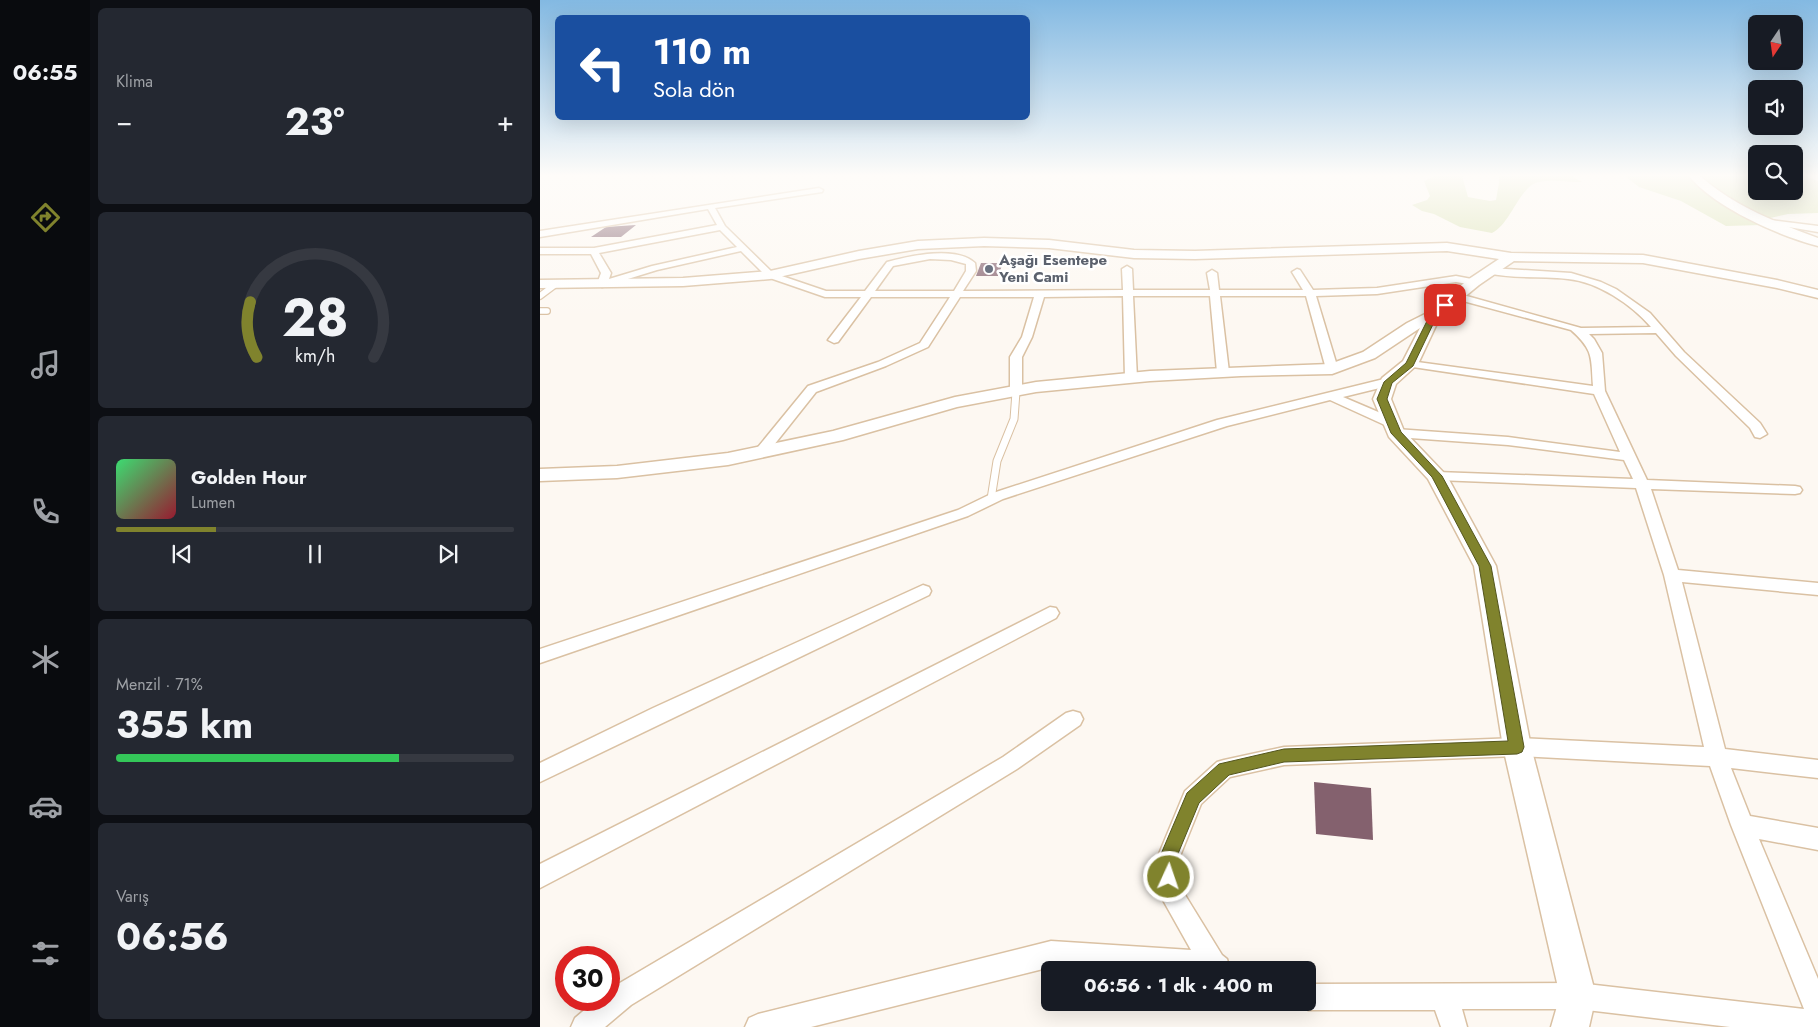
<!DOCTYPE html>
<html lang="tr">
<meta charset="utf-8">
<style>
body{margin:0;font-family:Jost,sans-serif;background:#242831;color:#f1f3f6;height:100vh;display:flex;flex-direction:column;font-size:19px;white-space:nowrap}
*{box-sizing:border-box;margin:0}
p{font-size:16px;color:#9ea1a6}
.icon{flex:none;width:28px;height:28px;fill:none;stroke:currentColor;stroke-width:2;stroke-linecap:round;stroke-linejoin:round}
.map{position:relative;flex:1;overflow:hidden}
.details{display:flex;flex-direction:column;gap:8px;padding:8px;background:#0d0f14;width:450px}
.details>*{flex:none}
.guide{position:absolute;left:15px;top:15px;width:475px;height:105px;border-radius:8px;box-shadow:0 5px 20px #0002;background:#1a4fa0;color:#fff;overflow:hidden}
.needle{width:32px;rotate:193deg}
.fabs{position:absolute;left:1208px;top:15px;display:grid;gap:10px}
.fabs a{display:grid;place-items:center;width:55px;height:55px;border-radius:8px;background:#171b24;box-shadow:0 5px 20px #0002;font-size:25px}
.speed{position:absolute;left:15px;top:946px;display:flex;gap:10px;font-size:25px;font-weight:700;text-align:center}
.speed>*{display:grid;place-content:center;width:65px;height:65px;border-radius:50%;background:#171b24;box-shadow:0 5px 20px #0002;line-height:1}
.speed .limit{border:8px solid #d22;background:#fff;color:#111}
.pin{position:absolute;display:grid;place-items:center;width:42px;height:42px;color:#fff;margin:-21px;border-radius:10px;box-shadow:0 2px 8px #0006}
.me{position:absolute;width:55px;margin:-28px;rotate:3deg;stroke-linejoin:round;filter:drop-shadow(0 0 4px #0008)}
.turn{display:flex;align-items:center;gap:18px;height:105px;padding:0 15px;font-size:22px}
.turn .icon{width:65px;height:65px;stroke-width:2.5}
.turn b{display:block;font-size:35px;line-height:42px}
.big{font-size:38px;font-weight:700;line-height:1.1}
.details .tile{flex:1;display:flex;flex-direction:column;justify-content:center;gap:8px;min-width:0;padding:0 18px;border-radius:8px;background:#242831}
.details .dial{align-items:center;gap:0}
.dial svg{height:130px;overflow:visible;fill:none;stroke:#363941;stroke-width:7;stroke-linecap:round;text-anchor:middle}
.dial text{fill:#f1f3f6;stroke:none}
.song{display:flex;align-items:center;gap:15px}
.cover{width:60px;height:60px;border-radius:8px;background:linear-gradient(135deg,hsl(140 70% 55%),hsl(350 70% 35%))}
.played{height:5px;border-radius:2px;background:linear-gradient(90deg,#80832d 25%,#363941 25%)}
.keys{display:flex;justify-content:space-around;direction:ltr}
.heat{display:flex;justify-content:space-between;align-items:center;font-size:28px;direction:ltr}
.charge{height:8px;border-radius:4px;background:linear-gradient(90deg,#34c759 71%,#363941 0)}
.trip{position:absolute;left:501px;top:961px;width:275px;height:50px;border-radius:8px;background:#171b24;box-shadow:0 5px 20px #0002;font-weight:700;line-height:50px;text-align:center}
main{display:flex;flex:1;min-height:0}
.tabs{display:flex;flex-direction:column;width:90px;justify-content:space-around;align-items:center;background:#090b0e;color:#9ea1a6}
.tabs .icon{width:35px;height:35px}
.tabs .active{color:#80832d}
.tabs b{font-size:22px;color:#f1f3f6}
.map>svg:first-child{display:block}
</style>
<main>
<nav class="tabs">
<b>06:55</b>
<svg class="icon active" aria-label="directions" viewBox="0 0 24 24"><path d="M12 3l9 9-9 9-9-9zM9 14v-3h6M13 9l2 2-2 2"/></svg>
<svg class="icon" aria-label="music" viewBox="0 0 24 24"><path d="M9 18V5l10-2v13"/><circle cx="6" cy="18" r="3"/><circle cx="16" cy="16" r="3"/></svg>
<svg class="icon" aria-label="phone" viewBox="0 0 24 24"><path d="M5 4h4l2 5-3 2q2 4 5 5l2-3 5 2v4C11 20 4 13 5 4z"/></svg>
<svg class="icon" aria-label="climate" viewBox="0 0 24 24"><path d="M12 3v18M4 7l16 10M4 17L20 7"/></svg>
<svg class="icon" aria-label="car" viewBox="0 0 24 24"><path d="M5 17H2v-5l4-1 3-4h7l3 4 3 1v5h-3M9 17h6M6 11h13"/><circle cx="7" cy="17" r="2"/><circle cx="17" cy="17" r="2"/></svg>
<svg class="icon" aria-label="filters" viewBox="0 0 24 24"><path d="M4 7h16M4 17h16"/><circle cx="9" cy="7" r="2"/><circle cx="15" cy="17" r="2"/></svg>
</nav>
<section class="details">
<div class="tile"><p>Klima</p>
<div class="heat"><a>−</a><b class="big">23°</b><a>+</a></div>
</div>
<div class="tile dial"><svg viewBox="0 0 100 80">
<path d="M14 69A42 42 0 1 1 86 69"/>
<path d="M14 69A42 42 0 0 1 10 35" stroke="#80832d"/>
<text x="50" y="56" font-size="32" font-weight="700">28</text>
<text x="50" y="72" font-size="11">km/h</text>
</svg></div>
<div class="tile">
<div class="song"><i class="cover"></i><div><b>Golden Hour</b><p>Lumen</p></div></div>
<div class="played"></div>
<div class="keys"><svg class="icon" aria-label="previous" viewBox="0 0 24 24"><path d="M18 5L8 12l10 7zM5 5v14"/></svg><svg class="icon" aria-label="pause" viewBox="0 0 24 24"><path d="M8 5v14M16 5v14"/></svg><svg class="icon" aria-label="next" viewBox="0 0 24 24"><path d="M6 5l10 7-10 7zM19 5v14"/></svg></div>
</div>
<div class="tile"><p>Menzil · 71%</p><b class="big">355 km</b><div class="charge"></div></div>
<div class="tile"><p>Varış</p><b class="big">06:56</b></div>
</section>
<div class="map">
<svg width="1278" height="1027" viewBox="0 0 1278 1027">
<rect width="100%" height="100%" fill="#fdf8f2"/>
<!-- green -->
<g fill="#d9e1b1">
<path d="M895 176H922L928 197 950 201 956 200 959 183V176H1031L1042 182C1028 182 1012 179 999 182 980 185 971 224 952 233L920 227 894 214 882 211 872 205 887 200 890 196 884 181Z"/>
<path d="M1085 176H1149C1170 202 1192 209 1222 225L1186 226 1141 201 1099 187Z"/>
<polygon points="1163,176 1216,176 1216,191 1254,191 1254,176 1266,176 1278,181 1278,213 1248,214 1226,219 1178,193"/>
</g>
<!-- building -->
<g fill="#84616e">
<polygon points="96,225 81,237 51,237 66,227"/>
<polygon points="441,263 463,263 458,276 436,276"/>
<polygon points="774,782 831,788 833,840 776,834"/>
</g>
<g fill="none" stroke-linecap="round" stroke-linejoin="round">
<defs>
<g id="lane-far1">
<polyline points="0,296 16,284"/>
<polyline points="0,311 7,311"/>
<polyline points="476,393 476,391"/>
</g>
<polyline id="lane" points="451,499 457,461 474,419 476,392"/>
<g id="street">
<path d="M279 188 283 190 282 192 175 208 185 226 233 273 286 291H325L347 262C370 256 415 245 435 263L436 271 423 291 583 290 582 269 587 266 592 269 593 290H670L667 273 672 270 677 273 679 290H763L752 272 757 269 760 270 773 290 837 288 916 276 937 280 939 282 934 285 916 282 837 294 776 296 798 369 792 373 786 369 766 296H680L689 372 683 376 677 372 670 296H593L597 378 591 382 585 378 583 296 504 297 492 337 482 357V391L476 395 470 391V357L482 337 494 297H420L388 347 346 366 276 392 226 455 221 456 214 452 268 386 338 362 380 343 410 297H331L298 342 294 343 288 340 321 297H285L227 277 201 251 117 270 62 287 57 284 61 273 51 254H0V248H54L177 225 168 209 0 237V231ZM180 230 197 247 112 266 69 279 71 273 59 253ZM390 259 411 260 426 264V271L414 291H335L353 266Z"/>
<polygon points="1221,219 1278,226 1278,232 1224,223 1221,223"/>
<path d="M950 268 1031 273 1061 282 1076 289 1110 313 1144 352 1220 423 1227 434 1220 438 1215 437 1210 428 1136 356 1116 333 1049 334 1054 339 1062 353 1065 391 1107 480 1255 486 1260 487 1262 490 1260 493 1255 494 1111 489 1138 570 1278 583V595L1142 582 1185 749 1278 760V778L1191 768 1210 816 1278 828V850L1219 839 1278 979V1027H1190L1038 1009H922L927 1027H901L895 1010H768L759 1006 757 1002H768V984L1038 983 1264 1009 1191 825 1170 766 977 756 744 765 690 777 661 804 638 861 642 890 682 955 687 959 690 970H566L511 967 271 1027H205L209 1018 218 1014 511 941 651 950 619 893 616 861 645 791 677 762 684 760 744 747 977 738 1164 747 1124 575 1096 488 897 480 892 479 890 476 892 473 897 472 1093 479 1084 460 968 445 856 437 849 433 856 429 968 437 1080 452 1054 394 866 366 864 364 870 361 1053 386C1051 358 1054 350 1031 330L912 298V294L916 293 1041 328 1111 327C1091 304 1058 282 1028 279 1002 276 973 279 947 273V269Z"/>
<polygon points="848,378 854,382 852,385 803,397 857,420 858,423 857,426 847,426 790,400 687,426 463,499 428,516 0,663 0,649 418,510 453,493 677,420"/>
<polygon points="383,585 389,587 391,591 389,595 0,782 0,763 113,708"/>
<polygon points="510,607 516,608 519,613 516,618 0,888 0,864"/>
<polygon points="533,711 540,713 543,719 540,725 477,769 91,1005 65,1027 31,1027 35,1018 56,1000 69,1000 69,990 73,987 463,757 526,713"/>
</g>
<g id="secondary">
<path d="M1149 176H1160C1194 206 1235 222 1278 238V246C1239 236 1174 207 1149 176Z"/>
<polygon points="444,238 509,240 594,250 655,251 907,243 971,253 1103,255 1237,280 1278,290 1278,298 1237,288 1103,263 974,261 939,285 900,317 878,364 856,384 851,399 864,431 907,476 956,566 991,747 1056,996 1049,1027 1011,1027 1020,996 963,747 934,566 888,479 849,437 833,399 842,378 863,361 880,328 835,358 792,374 701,376 610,381 496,392 417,407 303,440 188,465 77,478 0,481 0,469 77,466 188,453 293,431 415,397 496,382 610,371 790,364 823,352 867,323 889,312 929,279 959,259 907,251 655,259 594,258 509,248 444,246 378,249 319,259 230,279 143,286 0,288 0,280 143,278 230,271 319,251 378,241"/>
</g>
</defs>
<!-- lane-far1 casing -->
<use href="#lane-far1" stroke="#dac1a3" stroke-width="8"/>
<!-- lane casing -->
<use href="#lane" stroke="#dac1a3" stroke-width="9"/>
<!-- street casing -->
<use href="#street" stroke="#dac1a3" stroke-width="3"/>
<!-- secondary casing -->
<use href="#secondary" stroke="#dac1a3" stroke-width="3"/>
<!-- lane-far1 -->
<use href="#lane-far1" stroke="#fff" stroke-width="5.5"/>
<!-- lane -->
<use href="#lane" stroke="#fff" stroke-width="7"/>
<!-- street -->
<use href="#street" fill="#fff" fill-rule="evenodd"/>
<!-- secondary -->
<use href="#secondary" fill="#fff" fill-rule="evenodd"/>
</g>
<!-- sky -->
<linearGradient id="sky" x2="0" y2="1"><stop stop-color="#83b9e2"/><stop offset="0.55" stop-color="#fefcf9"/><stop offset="1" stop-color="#fefcf9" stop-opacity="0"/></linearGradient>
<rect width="1278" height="319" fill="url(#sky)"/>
<!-- route -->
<polygon fill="#80832d" stroke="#53551d" points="902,304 909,305 897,316 873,366 852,383 847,399 861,432 902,476 951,566 984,747 982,752 977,754 744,762 689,775 659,803 635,861 637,877 635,883 629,886 622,883 618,861 647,793 679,764 744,749 968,741 939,566 892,477 851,433 837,399 844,382 866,363 890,315"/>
<!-- markers -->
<circle fill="#6b7280" stroke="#fff" stroke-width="2" cx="449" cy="269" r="5"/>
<g text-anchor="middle" stroke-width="5" stroke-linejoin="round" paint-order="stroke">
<!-- far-worship labels -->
<g font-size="15" font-weight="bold" fill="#5b616d" stroke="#fff" text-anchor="start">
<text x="459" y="265">Aşağı Esentepe<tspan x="459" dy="17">Yeni Cami</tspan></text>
</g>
</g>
</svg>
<div class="fabs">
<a><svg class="needle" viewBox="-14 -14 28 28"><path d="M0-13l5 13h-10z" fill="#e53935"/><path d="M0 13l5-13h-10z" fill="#9ea1a6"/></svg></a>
<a><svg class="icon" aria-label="sound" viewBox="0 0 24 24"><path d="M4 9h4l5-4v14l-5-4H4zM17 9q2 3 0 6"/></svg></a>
<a><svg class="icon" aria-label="search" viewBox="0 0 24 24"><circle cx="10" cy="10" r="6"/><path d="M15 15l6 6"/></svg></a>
</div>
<div class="speed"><div class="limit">30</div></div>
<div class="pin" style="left:905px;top:305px;background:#d93025"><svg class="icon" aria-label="arrive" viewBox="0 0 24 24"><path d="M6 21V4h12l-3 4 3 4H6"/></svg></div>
<svg class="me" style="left:629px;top:877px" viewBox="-20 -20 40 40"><circle r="17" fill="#80832d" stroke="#fff" stroke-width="3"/><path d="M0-11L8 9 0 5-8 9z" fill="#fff"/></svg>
<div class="trip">06:56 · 1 dk · 400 m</div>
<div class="guide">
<div class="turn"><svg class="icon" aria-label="left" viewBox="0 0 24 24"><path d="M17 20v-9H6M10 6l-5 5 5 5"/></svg><div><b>110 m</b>Sola dön</div></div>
</div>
</div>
</main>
